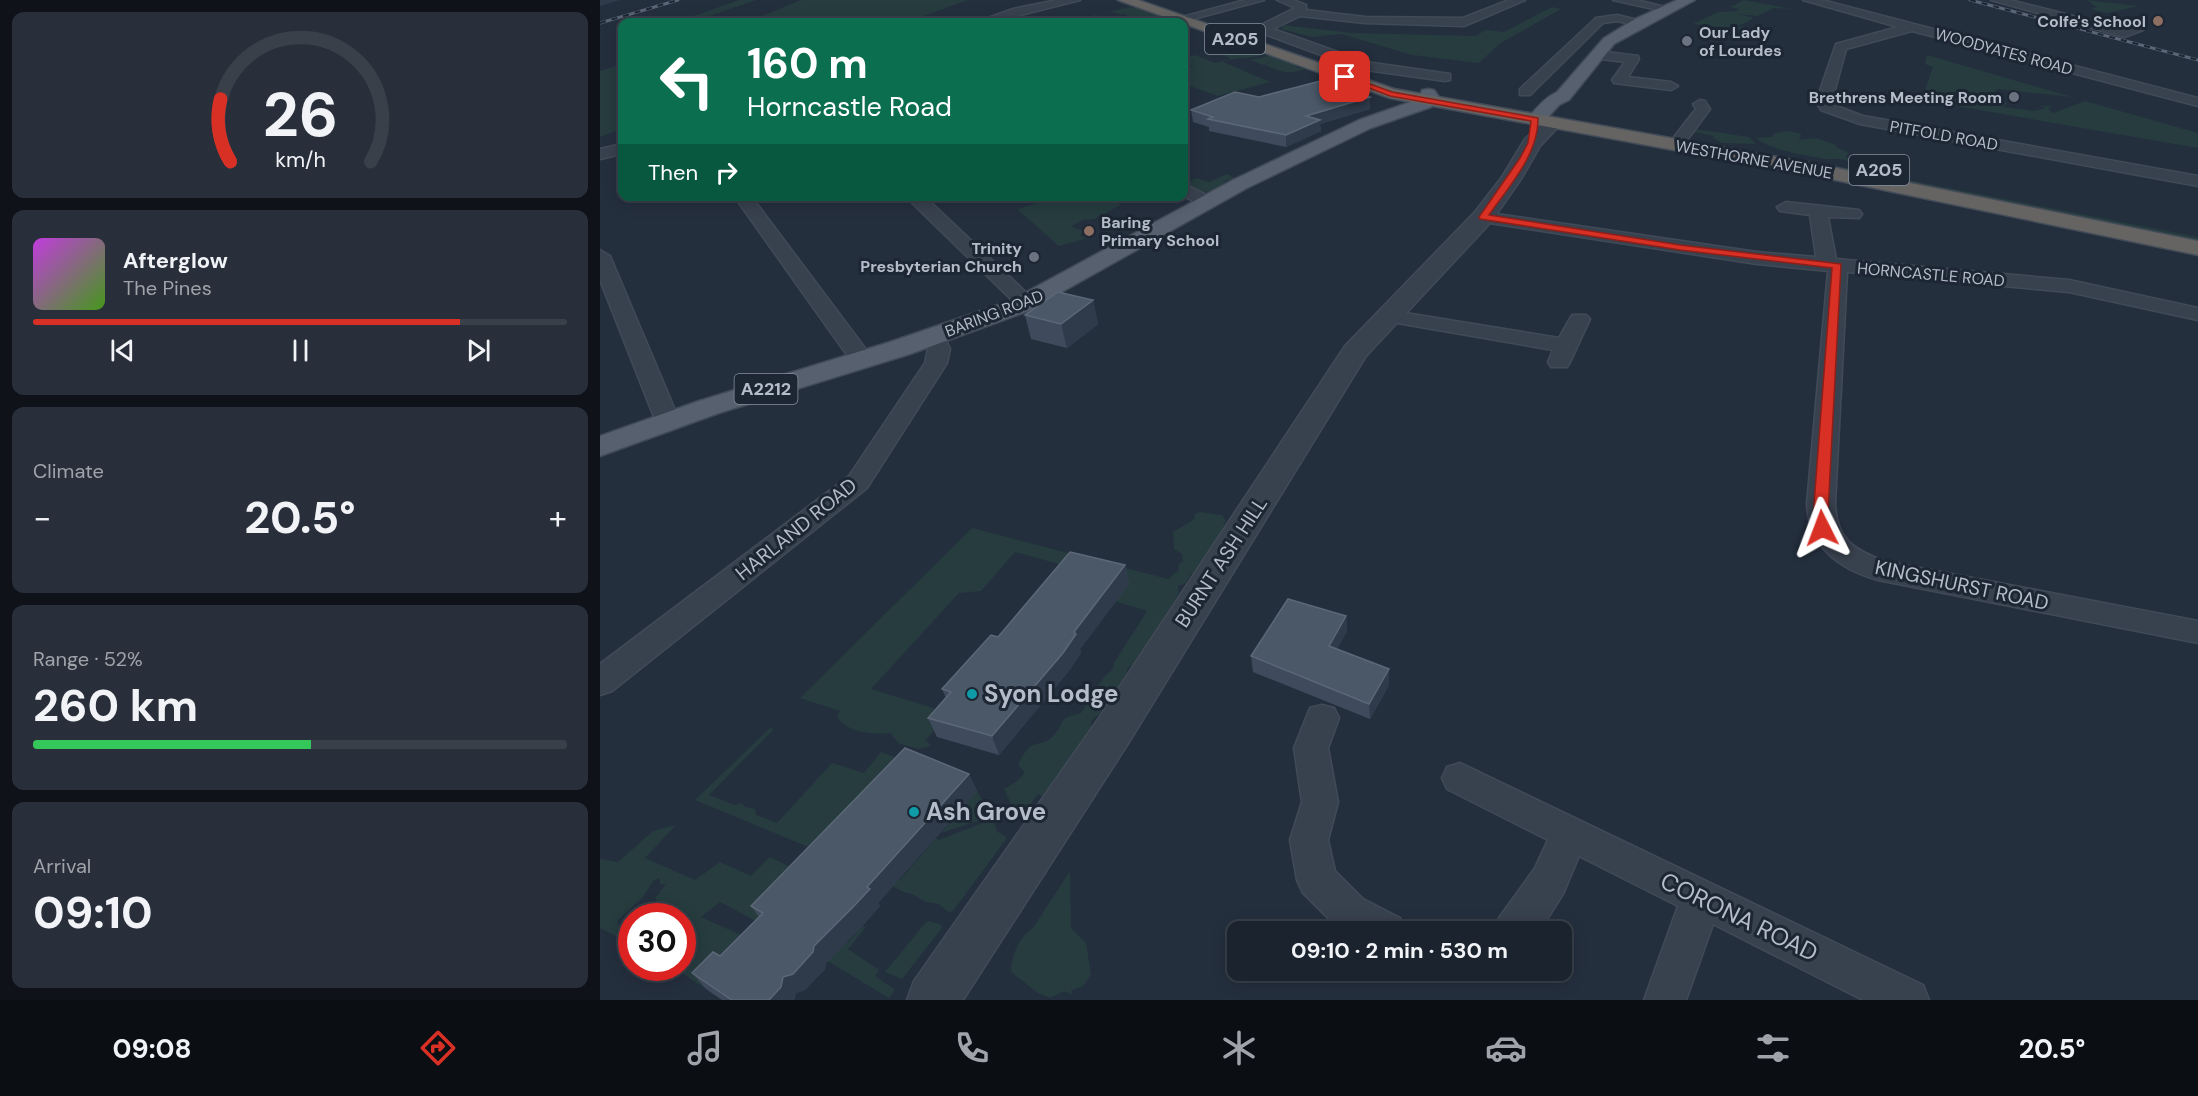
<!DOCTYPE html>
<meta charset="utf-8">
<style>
body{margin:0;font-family:"DM Sans",sans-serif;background:#282f3a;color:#f1f3f6;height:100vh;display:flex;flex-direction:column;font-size:22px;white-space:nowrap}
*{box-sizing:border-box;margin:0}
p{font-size:20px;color:#a0a4aa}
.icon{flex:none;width:33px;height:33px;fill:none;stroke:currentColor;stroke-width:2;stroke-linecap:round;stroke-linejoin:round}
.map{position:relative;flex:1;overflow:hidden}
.drawer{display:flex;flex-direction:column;gap:12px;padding:12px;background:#0f1319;width:600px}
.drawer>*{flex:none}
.top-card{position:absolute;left:18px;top:18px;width:570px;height:183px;border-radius:12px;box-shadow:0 3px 15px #0003,0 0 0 2px #39404a;background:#0b6e4f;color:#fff;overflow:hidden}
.speed{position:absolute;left:18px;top:903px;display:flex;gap:12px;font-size:30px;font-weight:700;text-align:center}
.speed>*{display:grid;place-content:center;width:78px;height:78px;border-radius:50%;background:#1b232e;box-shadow:0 3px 15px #0003,0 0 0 2px #39404a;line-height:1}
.speed .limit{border:9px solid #d22;background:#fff;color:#111}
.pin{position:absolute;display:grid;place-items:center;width:51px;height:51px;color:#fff;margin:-26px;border-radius:12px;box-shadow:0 3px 9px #0006}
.me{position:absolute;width:66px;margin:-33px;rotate:357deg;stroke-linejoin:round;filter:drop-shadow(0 0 4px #0008)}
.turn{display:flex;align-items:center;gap:21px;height:126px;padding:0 30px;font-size:27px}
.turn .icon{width:78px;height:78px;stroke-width:2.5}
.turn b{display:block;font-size:42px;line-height:51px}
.then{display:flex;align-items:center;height:57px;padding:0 30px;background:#0003;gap:12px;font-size:22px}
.big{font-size:45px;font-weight:700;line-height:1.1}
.drawer .widget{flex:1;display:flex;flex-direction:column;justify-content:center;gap:9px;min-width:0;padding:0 21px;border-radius:12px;background:#282f3a}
.drawer .dial{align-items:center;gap:0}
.dial svg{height:156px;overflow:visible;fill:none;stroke:#39404a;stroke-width:7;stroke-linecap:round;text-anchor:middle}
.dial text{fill:#f1f3f6;stroke:none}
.song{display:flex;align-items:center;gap:18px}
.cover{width:72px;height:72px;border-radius:9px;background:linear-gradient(135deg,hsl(290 70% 55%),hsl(100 70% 35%))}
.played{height:6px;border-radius:3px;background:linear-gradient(90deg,#d93025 80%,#39404a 80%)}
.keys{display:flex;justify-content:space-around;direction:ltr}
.heat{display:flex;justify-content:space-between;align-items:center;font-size:33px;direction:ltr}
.charge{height:9px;border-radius:4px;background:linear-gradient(90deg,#34c759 52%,#39404a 0)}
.trip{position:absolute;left:627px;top:921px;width:345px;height:60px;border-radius:12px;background:#1b232e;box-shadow:0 3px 15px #0003,0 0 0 2px #39404a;font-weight:700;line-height:60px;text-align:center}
.tabs{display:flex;height:96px;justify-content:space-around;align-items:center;background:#0b0e12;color:#a0a4aa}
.tabs .icon{width:42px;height:42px}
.tabs .active{color:#d93025}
.tabs b{font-size:27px;color:#f1f3f6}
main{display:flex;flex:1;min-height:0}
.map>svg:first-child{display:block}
</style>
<main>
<section class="drawer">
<div class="widget dial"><svg viewBox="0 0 100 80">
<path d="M14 69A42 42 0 1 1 86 69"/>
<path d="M14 69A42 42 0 0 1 9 37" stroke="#d93025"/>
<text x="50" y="56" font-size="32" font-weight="700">26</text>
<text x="50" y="72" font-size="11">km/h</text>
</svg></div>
<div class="widget">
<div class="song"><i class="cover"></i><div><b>Afterglow</b><p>The Pines</p></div></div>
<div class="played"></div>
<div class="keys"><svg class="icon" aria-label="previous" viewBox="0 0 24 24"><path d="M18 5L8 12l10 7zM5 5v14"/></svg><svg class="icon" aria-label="pause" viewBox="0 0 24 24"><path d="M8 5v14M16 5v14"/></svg><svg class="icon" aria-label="next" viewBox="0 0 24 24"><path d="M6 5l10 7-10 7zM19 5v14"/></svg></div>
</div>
<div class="widget"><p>Climate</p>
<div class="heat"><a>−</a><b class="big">20.5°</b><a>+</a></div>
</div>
<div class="widget"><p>Range · 52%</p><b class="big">260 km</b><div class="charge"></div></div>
<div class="widget"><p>Arrival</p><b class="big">09:10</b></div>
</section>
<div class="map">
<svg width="1598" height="1000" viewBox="0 0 1598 1000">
<rect width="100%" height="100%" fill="#242f3e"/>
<!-- green -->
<g fill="#263c3f">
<polygon points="139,0 156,0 92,22 77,22"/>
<polygon points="201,0 368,0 307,22 147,22"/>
<polygon points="1144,0 1192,9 1174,8 1157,16 1137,14 1154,18 1138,26 1154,29 1152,31 1093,24 1118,12 1137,11 1139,9 1130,7"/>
<polygon points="1487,0 1539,6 1507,13 1491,9 1497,7"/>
<polygon points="530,7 552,10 553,14 561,15 557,16 562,19 549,22 535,20 535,16 532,19 523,13 522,15 513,12 496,15 498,19 484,22 474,20"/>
<polygon points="952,7 961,9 899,44 879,63 812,55 741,34 712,37 681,29 684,25 751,33 876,36 885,30 904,32"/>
<path d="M636 45 667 53C652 60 636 56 623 62L670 82 618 96 584 84V70L593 66 585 65 584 58 595 55 615 63 631 59 621 53 634 48 615 50Z"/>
<path d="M673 55 696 61 697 68H707C688 75 685 73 665 65L673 62 663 65 650 60Z"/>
<polygon points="1327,55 1472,97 1397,89 1392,100 1407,103 1404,107 1434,111 1446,108 1440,105 1452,107 1448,109 1453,113 1485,101 1598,133 1598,148 1322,100 1333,67 1325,64"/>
<polygon points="22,64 22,129 0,137 0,71"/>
<polygon points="1005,125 1252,169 1598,237 1598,243 1003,127"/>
<polygon points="1095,129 1149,137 1156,144 1122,143 1113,138 1114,136 1094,132"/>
<path d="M1189 131 1201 134 1199 140 1216 138 1236 145V147L1249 153 1245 157 1248 159 1275 157 1284 162H1297L1303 167 1296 168 1273 161 1269 162 1271 166C1260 167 1253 163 1245 160 1240 158 1231 160 1226 159 1203 155 1170 150 1156 138L1172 137 1175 133Z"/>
<path d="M627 174 635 178 624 181 625 185C611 195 600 193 585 184L596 178 609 182Z"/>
<polygon points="460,196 510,197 521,205 494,219 483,220 471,226 485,232 479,235 487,238 459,246 417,209"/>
<path d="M600 512 622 515 626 521 611 555 598 567 597 571 590 575 586 583 578 586 579 593 548 644 543 656 527 669 525 681 506 709 491 721 492 736 448 799 438 794 424 812 411 804 404 789 417 781 425 773 418 765C433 733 438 751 453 736 467 722 454 720 481 713L504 677 513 669 514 663 547 611 514 601 466 566 415 552 381 591 359 593 271 689 343 711 367 691 327 739 324 738 331 746 318 749 298 743 291 733C275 735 245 733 237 716L240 711 200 698 372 528 568 579 579 570 578 565 583 561 582 554 574 549 573 532 595 519 594 515Z"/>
<polygon points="170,728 174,729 109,795 135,805 141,803 145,807 155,809 156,815 177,823 232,763 264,773 281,752 314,765 283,874 300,880 336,838 339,840 393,819 397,831 407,838 353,911 348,912 339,904 326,902 312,894 304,892 235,858 95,800"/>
<polygon points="377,791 392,816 341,833"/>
<polygon points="72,826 75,826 45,858 95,880 120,862 151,876 170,857 207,875 156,921 120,902 101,917 139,934 155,935 106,989 74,968 82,968 82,916 44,916 58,903 55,898 66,884 60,885 60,878 54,880 43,897 17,921 20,929 18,937 0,928 0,859 18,862 53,831"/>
<path d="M470 871 471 928 486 943 491 975 483 986 472 990 471 995 464 991 450 998 438 993 411 972C411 956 419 937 433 928Z"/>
<polygon points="327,921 340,924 342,928 302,979 285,972"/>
<polygon points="262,926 266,927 248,949 279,970 275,976 295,990 289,998 221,957 245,941 248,942"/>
</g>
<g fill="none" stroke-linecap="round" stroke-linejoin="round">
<defs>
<g id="minor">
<polygon points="457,0 480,0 393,22 377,22 413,9"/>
<polygon points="645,0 664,0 582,22 564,22"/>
<polygon points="677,0 693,0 706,5 706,10 765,17 863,18 909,0 925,0 864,26 765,23 700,16 673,29 766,62 850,74 850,80 845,81 759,69 659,32 659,26 695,8"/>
<polygon points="1013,0 1037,0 1073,9 1067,12"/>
<polygon points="1203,0 1222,0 1598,98 1598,106 1312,31 1246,49 1231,104 1263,116 1598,176 1598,186 1260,124 1221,110 1216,102 1236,44 1298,27"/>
<polygon points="1391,0 1410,0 1524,29 1537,26 1543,30 1524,37"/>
<polygon points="1017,15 1046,22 1040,26 1017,21 1003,23 930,95 920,95 920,89 996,18"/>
<polygon points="998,51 1038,56 1039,59 1028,77 1071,82 1078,86 1071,90 1014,83 1012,80 1025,62 993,58 993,52"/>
<polygon points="1100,100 1105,101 1110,109 1087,140 1077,140 1074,137 1096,109 1093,104"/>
<polygon points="22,144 22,154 0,159 0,149"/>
<polygon points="584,184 613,198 616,202 613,206 601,206 584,196"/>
<polygon points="134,196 151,196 270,355 273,360 270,365 254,365"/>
<polygon points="305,196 324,196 433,299 436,303 433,307 419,307"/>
<path d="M1186 202 1259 210 1262 214 1259 218 1228 217 1236 259 1469 280 1598 308V320L1469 292 1247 272 1235 504C1237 539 1252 549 1284 561L1598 621V643L1278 580C1239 569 1209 547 1207 504L1228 271 1157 264 883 222 874 217 883 212 1157 252 1216 257 1210 215 1180 211 1177 207Z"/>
<polygon points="0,250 10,256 80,422 77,427 68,429 59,427 56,422 0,280"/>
<polygon points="787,310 959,338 972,315 986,315 990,319 970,362 967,367 951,367 948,362 953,350 780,320 776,316 780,312"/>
<polygon points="334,329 342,331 350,349 347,363 267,488 12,691 0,695 0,664 249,476 325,363 328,349 323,336 326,331"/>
<polygon points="722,705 734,708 739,718 728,748 738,802 728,840 735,871 763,899 800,918 806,932 746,932 735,925 703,893 697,880 690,840 702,802 694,748 710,708"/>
<polygon points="860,763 1323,985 1329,1000 1263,1000 1113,924 1086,1000 1044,1000 1078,906 979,856 963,894 939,932 893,932 899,918 935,868 948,840 847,789 842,778 847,767"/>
</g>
<polygon id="tertiary" points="953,118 962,123 940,146 921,179 891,222 766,356 529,742 363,1000 307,1000 314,981 499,718 745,346 875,212 902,177 925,139 947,119"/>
<g id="primary">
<path d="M1077 0H1095L1014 44 969 100 959 105 942 124H930L927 120C935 109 944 98 957 92L1004 38 1035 19Z"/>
<polygon points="828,89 834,90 839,97 831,107 771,128 647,188 428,311 310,354 119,413 0,456 0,436 99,401 290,342 410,301 633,180 759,120 819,99 822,90"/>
</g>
<polygon id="trunk" points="518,0 538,0 794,89 1216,164 1598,241 1598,255 1216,176 790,98"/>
</defs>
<!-- minor casing -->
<use href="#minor" stroke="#414a57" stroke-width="3"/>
<!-- tertiary casing -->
<use href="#tertiary" stroke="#414a57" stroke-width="3"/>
<!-- primary casing -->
<use href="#primary" stroke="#414a57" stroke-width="3"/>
<!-- trunk casing -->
<use href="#trunk" stroke="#434c59" stroke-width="3"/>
<!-- minor -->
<use href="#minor" fill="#38414e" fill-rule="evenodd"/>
<!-- tertiary -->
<use href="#tertiary" fill="#38414e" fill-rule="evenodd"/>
<!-- primary -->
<use href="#primary" fill="#56606e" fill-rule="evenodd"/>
<!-- trunk -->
<use href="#trunk" fill="#656462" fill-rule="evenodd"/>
<defs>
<g id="rail">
<polyline points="1370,0 1598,60"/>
<polyline points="0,23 78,0"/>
</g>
</defs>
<!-- rail casing -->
<use href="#rail" stroke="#5a6575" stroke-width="3"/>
<!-- rail -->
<use href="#rail" stroke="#1d2633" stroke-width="2" stroke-dasharray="6" stroke-linecap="butt"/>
</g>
<!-- wall -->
<g fill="#3f4b5c">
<polygon points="767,91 767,96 770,97 770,109 720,124 721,131 686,147 609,131 609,127 593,122 591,110"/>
<polygon points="493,300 498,324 467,348 431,339 425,315"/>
<polygon points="525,565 529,584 480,649 481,653 468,672 399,755 337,737 328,718 346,698 342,689 398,637"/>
<polygon points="746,616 747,631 737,649 789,669 789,685 770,719 653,672 651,656"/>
<polygon points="369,774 377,791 278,903 280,906 265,923 226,963 225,969 205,990 196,993 194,1000 122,1000 106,989 92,973 120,956 159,917 151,906"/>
</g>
<!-- shaded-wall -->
<g fill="#2f3b4b">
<polygon points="0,0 20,0 0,6"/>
<polygon points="767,91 767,98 770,97 770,109 720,124 721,131 686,147 686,135 706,116"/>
<polygon points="493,300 498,324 467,348 461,324"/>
<polygon points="525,565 529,584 480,649 481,653 468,672 399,755 392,736"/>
<polygon points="746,616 747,631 730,662 729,646"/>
<polygon points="789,669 789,685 770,719 769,704"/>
<polygon points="369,774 377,791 278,903 280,906 265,923 226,963 225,969 205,990 196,993 194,1000 169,1000 183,977 214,946"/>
</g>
<!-- building -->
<g fill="#4b5868" stroke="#5c6777" stroke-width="1.5">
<polygon points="728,79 767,91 761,93 770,97 706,116 720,120 686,135 608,119 613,117 591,110 635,92 659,97"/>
<polygon points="458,292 493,300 461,324 425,315"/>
<polygon points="470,552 525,565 474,632 476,634 463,653 392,736 328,718 351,692 342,689 391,635 398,637"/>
<polygon points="688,599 746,616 729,646 789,669 769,704 651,656"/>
<polygon points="305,748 369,774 267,887 270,889 254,906 214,946 213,952 193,974 183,977 181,987 169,1000 132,1000 92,973 113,952 120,956 163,913 151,906"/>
</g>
<!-- route -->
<path fill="#d93025" stroke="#8d1f18" stroke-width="1.5" d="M745 75 792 92 938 118C939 154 909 186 889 215L1080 245 1241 264 1227 532H1218L1215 528 1214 504 1232 268 1080 250 880 219 879 217 920 158 928 143 931 121 790 96 743 78Z"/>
<!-- markers -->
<g fill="#8d6e63" stroke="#1d2633" stroke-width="2">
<circle cx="1558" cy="21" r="6"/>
<circle cx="489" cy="231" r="6"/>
</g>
<g fill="#6b7280" stroke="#1d2633" stroke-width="2">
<circle cx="1087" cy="41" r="6"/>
<circle cx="1414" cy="97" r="6"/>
<circle cx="434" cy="257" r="6"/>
</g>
<g fill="#0f9aa8" stroke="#1d2633" stroke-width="2">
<circle cx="372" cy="694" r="6"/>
<circle cx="314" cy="812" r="6"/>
</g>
<g text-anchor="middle" stroke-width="6" stroke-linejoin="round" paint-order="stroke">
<!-- far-poi labels -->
<g font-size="16" font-weight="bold" fill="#b4bcc9" stroke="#1d2633" text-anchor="end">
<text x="1546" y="27">Colfe's School</text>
<text x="1099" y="38" text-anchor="start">Our Lady<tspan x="1099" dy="18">of Lourdes</tspan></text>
<text x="1402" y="103">Brethrens Meeting Room</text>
<text x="501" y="228" text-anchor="start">Baring<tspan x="501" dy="18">Primary School</tspan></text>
<text x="422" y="254">Trinity<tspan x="422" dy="18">Presbyterian Church</tspan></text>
</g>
<!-- far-street labels -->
<g font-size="16" fill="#b4bcc9" stroke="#1d2633">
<text transform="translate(1404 51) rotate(15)" y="6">WOODYATES ROAD</text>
<text transform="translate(1344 135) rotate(10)" y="6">PITFOLD ROAD</text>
<text transform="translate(1154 159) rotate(10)" y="6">WESTHORNE AVENUE</text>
<text transform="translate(1331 274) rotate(5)" y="6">HORNCASTLE ROAD</text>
<text transform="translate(394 313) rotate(-21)" y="6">BARING ROAD</text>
</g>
<!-- shield labels -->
<g fill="#1d2633" stroke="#878f9c" stroke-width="1.5">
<rect x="605" y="24" width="60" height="30" rx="4.5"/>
<rect x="1249" y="155" width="60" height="30" rx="4.5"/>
<rect x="134.5" y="374" width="63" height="30" rx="4.5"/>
</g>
<g font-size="18" font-weight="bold" fill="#b4bcc9">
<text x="635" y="45">A205</text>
<text x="1279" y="176">A205</text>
<text x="166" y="395">A2212</text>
</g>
<!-- street labels -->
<g font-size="20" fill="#b4bcc9" stroke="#1d2633">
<text transform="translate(196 529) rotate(-39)" y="7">HARLAND ROAD</text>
<text transform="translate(621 562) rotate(-57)" y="7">BURNT ASH HILL</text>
<text transform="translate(1362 585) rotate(12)" y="7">KINGSHURST ROAD</text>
</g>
<!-- near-poi labels -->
<g font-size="24" font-weight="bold" fill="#b4bcc9" stroke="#1d2633" text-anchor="start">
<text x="384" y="702">Syon Lodge</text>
<text x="326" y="820">Ash Grove</text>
</g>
<!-- near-street labels -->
<g font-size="24" fill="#b4bcc9" stroke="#1d2633">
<text transform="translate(1139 917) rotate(26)" y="8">CORONA ROAD</text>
</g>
</g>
</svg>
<div class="speed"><div class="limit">30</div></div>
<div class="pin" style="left:745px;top:77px;background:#d93025"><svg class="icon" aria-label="arrive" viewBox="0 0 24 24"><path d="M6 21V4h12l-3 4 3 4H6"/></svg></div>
<svg class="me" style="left:1222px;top:528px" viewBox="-20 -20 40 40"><path d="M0-17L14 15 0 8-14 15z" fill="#d93025" stroke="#fff" stroke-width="4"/></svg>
<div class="trip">09:10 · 2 min · 530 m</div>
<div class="top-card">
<div class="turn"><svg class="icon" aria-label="left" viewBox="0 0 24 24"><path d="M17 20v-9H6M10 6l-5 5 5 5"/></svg><div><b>160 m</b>Horncastle Road</div></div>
<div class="then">Then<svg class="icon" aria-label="right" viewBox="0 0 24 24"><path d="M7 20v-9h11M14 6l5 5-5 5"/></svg></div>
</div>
</div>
</main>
<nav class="tabs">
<b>09:08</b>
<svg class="icon active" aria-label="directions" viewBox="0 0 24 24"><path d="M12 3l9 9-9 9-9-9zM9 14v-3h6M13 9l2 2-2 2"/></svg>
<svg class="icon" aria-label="music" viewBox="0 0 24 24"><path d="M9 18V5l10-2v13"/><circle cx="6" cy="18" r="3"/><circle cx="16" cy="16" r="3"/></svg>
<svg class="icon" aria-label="phone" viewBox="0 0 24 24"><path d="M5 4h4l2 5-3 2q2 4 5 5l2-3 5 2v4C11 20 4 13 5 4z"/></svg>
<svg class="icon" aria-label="climate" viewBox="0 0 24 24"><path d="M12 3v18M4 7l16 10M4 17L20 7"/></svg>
<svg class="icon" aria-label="car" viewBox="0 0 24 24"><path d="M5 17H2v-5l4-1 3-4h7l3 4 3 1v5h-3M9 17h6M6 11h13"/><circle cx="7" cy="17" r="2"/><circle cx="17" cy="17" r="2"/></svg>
<svg class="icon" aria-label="filters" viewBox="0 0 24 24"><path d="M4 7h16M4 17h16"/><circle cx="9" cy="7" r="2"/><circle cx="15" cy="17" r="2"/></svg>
<b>20.5°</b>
</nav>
